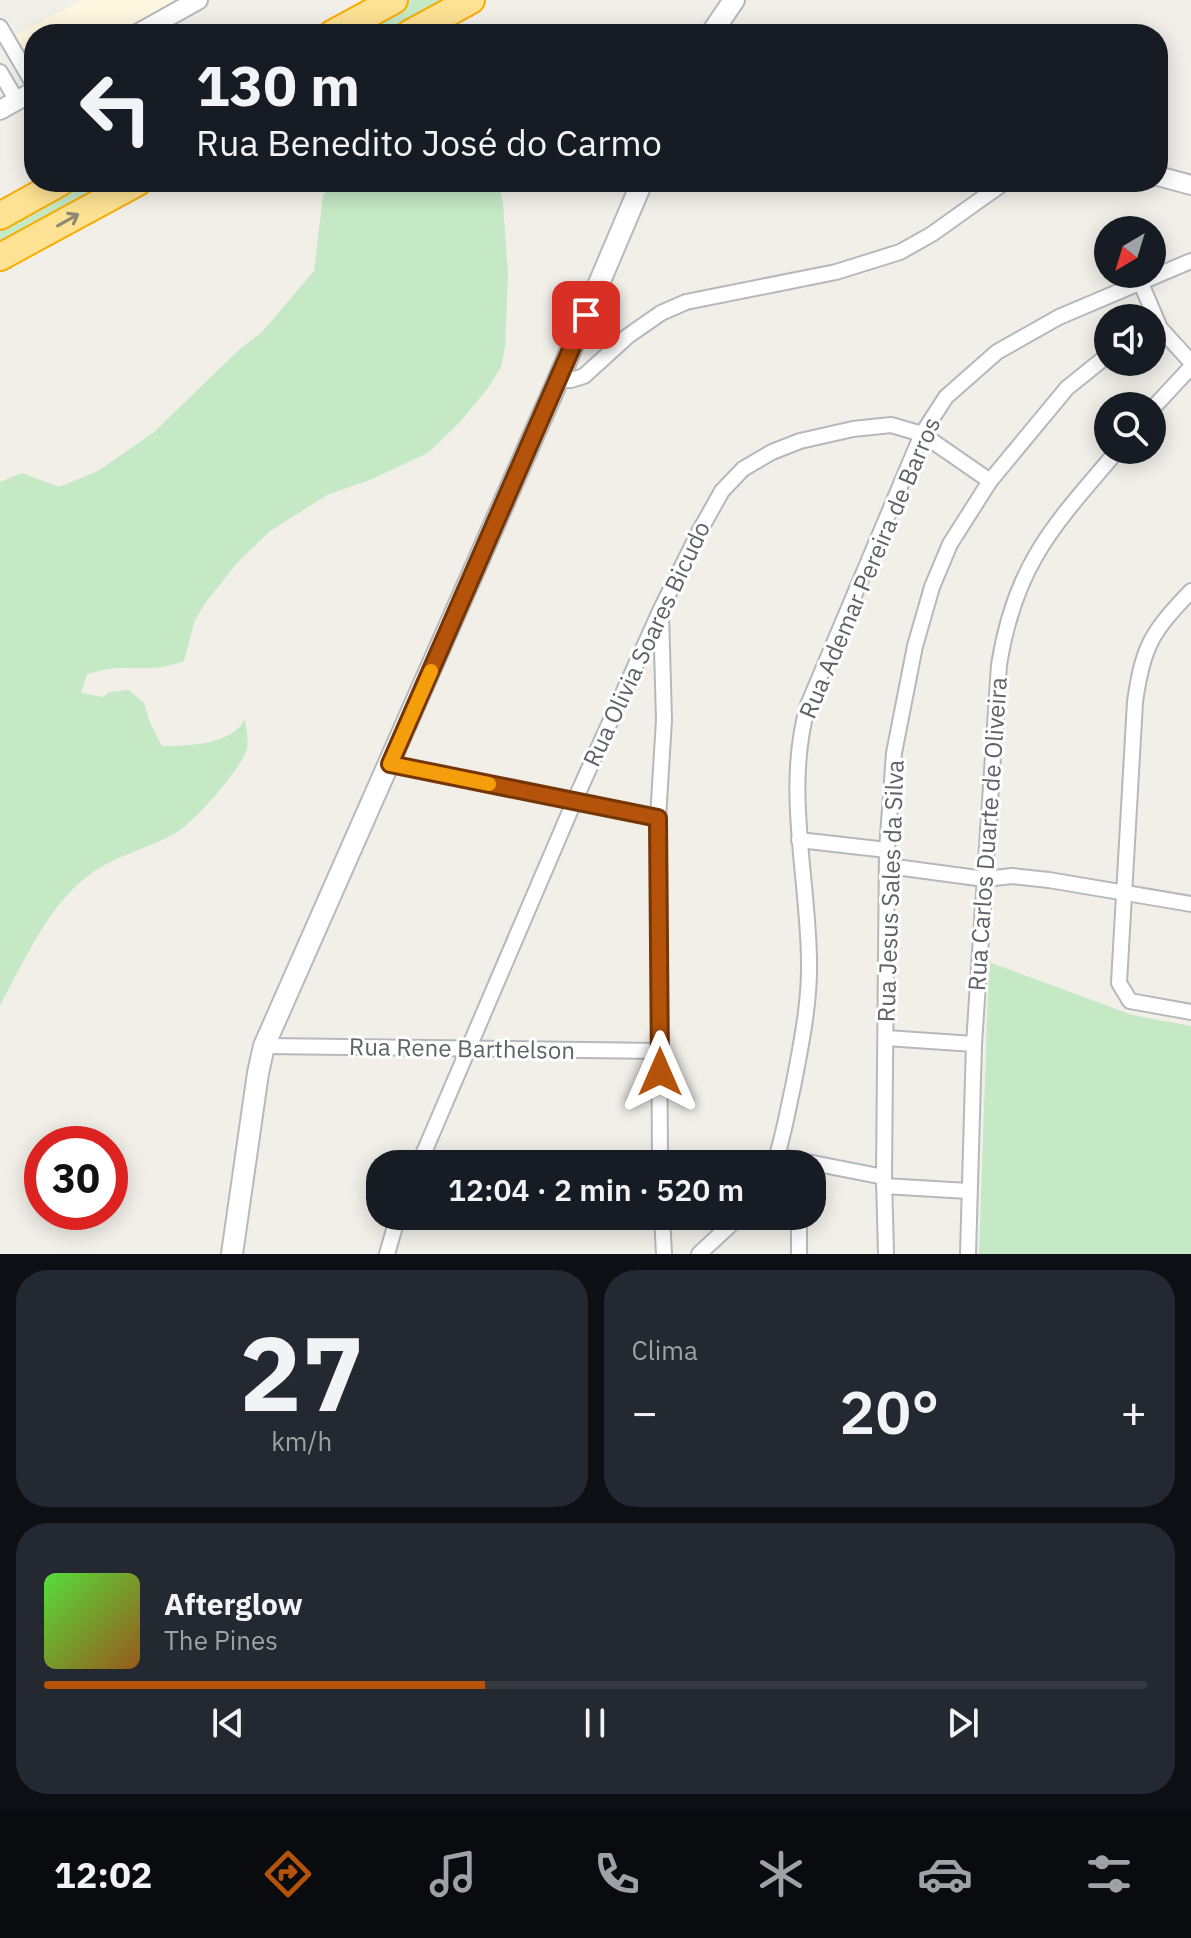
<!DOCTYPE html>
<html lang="pt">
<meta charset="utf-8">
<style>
body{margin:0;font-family:"IBM Plex Sans",sans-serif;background:#242831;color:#f1f3f6;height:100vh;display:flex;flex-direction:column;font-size:30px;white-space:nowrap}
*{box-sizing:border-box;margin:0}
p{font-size:26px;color:#9ea1a6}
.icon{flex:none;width:44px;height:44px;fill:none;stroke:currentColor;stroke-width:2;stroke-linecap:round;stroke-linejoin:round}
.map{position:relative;height:1254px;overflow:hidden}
.details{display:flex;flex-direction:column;gap:16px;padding:16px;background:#0d0f14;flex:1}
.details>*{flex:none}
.banner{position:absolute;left:24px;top:24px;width:1144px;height:168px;border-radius:32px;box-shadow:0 4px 20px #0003;background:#171b24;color:#f1f3f6;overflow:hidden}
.needle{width:52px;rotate:218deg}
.controls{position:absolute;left:1094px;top:216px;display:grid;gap:16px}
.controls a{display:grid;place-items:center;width:72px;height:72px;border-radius:50%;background:#171b24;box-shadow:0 4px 20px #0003;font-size:40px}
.speed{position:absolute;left:24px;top:1126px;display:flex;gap:16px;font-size:40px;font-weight:700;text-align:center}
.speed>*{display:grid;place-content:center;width:104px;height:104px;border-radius:50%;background:#171b24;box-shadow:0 4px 20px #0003;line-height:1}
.speed .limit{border:12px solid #d22;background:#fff;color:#111}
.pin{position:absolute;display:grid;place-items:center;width:68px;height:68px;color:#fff;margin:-34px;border-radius:16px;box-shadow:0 4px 12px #0006}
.me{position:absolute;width:88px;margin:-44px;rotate:0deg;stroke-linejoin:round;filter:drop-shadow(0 0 6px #0008)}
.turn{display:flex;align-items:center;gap:28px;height:168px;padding:0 40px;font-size:36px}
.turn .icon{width:104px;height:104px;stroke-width:2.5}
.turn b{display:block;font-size:56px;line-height:68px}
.big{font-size:60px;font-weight:600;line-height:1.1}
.details .tile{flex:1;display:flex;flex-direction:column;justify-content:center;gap:12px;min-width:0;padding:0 28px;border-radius:32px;background:#242831}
.details .dial{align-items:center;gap:0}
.dial b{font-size:104px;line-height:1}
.song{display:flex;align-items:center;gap:24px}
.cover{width:96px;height:96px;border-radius:12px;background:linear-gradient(135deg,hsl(110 70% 55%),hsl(30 70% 35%))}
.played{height:8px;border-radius:4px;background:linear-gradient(90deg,#b45309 40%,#363941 40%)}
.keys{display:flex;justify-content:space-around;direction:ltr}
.heat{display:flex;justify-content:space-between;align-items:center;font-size:44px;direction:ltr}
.details .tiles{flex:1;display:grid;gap:16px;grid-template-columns:1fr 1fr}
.tile:last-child{grid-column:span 2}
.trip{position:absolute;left:366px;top:1150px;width:460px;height:80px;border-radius:32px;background:#171b24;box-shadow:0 4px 20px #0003;font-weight:600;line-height:80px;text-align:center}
.tabs{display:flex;height:128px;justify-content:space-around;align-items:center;background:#090b0e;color:#9ea1a6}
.tabs .icon{width:56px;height:56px}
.tabs .current{color:#b45309}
.tabs b{font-size:36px;color:#f1f3f6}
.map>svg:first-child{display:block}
</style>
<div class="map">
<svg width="1191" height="1254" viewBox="0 0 1191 1254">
<rect width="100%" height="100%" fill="#f1efe8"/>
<!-- commercial -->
<polygon fill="#fef7e0" points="82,0 187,0 123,34 34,34 34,69 15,36"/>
<!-- green -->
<g fill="#c5e8c5">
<polygon points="412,0 454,0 392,34 350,34"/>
<polygon points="85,182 128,182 0,250 0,228"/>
<path d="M332 182H498L503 203 508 274 505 347 501 367 488 388 461 421 428 453 372 479 327 495 270 531 237 563 206 602 195 620 184 661C161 670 143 668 119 668 108 668 97 672 87 674L81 693 103 697 109 692 129 690 144 703 150 723 162 746C188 746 232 745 245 719 246 728 249 740 247 749 241 769 195 821 177 832 149 849 115 855 89 875 48 905 24 962 0 1005V482L22 473 59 487 98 471 153 433 240 349 262 332 314 271 323 196Z"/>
<polygon points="989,962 1132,1015 1191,1026 1191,1254 979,1254"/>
</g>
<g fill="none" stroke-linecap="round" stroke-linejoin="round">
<defs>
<g id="minor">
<polyline points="0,27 34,85"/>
<polyline points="0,72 17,101"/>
<polyline points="1140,281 1160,328 1191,362"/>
<polyline points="558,380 571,380 584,376 628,336 661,313 686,302 836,272 900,252 932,234 1005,182"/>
<polyline points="1152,409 1191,367"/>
<path d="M1191 591C1152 632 1143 645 1135 702L1119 983 1130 1001 1191 1012"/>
<polyline points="390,764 658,818"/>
<polyline points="799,840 887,850"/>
<polyline points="888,866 985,879 1012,876 1049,880 1191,904"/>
<polyline points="886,1038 974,1044"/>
<polyline points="264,1046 660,1051"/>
<polyline points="777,1156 884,1177"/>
<polyline points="419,1164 574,802 661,609 699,532 722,491 743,469 772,452 800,441 853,429 891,425 922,434 990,481"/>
<polyline points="660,1164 658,818 664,720 661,613"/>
<path d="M774 1164C783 1140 787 1113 793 1087 801 1045 810 1003 809 960 808 876 784 788 808 705L922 434 946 397 997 352 1059 317 1191 261"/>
<polyline points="884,1186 968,1191"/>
<polyline points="662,1216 664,1254"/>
<polyline points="387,1254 398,1216"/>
<polyline points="699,1254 740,1216"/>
<polyline points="799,1254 799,1216"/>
<polyline points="886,1254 884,1177 887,850 894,753 915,646 932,587 950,544 990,481 1067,388 1108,355"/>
<path d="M968 1254 974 1044 999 665C1015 564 1054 525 1118 450"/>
</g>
<g id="tertiary">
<polyline points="137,34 198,0"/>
<polyline points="0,110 34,91"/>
<polyline points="1158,176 1191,185"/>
</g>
<g id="secondary">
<polyline points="711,34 734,0"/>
<polyline points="232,1254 258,1073 264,1046 558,380 642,182"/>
</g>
<g id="motorway">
<polyline points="332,34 394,0"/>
<polyline points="409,34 471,0"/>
<polyline points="0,216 61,182"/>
<polyline points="0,257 138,182"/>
</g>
</defs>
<!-- minor casing -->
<use href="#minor" stroke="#b5b8bc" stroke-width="18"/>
<!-- tertiary casing -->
<use href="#tertiary" stroke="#b5b8bc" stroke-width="22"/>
<!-- secondary casing -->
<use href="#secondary" stroke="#b6babf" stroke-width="24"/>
<!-- motorway casing -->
<use href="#motorway" stroke="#f9ab00" stroke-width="30"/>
<!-- minor -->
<use href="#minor" stroke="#fff" stroke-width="14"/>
<!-- tertiary -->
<use href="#tertiary" stroke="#fff" stroke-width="18"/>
<!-- secondary -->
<use href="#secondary" stroke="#fff" stroke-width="20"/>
<!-- motorway -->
<use href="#motorway" stroke="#fde293" stroke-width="26"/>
</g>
<!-- one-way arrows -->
<defs><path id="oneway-shaft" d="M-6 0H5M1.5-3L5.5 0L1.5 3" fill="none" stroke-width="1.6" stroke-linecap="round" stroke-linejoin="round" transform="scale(2)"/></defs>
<use stroke="#8e8975" href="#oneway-shaft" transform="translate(68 220) rotate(-29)"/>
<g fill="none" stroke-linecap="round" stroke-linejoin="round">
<defs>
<polyline id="route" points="586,315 390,764 658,818 660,1072"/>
</defs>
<!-- route casing -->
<use href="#route" stroke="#753606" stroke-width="20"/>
<!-- route -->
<use href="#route" stroke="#b45309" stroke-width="14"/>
<!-- slow -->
<polyline stroke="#f59e0b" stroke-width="14" points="431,671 390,764 489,784"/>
</g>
<g text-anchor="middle" stroke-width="6" stroke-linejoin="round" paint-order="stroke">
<!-- street labels -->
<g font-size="24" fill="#5f6368" stroke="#fff">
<text transform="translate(870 568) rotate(-67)" y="8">Rua Ademar Pereira de Barros</text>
<text transform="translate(647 644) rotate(-65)" y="8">Rua Olivia Soares Bicudo</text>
<text transform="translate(988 834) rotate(-86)" y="8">Rua Carlos Duarte de Oliveira</text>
<text transform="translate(891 891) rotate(-88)" y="8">Rua Jesus Sales da Silva</text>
<text transform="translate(462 1049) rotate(1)" y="8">Rua Rene Barthelson</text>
</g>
</g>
</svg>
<div class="controls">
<a><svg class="needle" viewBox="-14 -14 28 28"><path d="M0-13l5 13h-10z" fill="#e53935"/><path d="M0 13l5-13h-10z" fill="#9ea1a6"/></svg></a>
<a><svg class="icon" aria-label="sound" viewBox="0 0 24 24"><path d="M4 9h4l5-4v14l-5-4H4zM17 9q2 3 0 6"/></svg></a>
<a><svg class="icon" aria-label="search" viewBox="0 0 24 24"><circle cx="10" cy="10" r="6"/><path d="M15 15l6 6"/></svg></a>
</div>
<div class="speed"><div class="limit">30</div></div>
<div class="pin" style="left:586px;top:315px;background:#d93025"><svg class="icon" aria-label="arrive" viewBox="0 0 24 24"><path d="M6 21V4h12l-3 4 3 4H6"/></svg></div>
<svg class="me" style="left:660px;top:1072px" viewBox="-20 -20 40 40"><path d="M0-17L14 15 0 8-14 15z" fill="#b45309" stroke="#fff" stroke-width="4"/></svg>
<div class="trip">12:04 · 2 min · 520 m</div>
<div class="banner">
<div class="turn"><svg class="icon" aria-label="left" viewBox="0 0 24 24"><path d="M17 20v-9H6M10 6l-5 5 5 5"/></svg><div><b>130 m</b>Rua Benedito José do Carmo</div></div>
</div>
</div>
<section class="details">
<div class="tiles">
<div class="tile dial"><b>27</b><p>km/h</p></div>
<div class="tile"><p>Clima</p>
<div class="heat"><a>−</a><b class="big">20°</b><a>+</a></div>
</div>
<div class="tile">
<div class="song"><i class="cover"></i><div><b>Afterglow</b><p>The Pines</p></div></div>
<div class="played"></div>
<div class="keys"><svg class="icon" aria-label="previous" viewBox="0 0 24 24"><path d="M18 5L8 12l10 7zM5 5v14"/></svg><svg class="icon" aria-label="pause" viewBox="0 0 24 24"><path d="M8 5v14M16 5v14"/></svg><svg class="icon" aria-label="next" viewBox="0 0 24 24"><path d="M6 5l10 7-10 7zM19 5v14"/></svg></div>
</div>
</div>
</section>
<nav class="tabs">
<b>12:02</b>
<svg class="icon current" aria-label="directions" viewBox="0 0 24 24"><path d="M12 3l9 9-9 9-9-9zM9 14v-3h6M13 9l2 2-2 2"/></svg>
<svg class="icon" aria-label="music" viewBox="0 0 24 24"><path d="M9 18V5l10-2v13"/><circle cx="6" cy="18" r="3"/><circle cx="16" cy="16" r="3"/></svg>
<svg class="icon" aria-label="phone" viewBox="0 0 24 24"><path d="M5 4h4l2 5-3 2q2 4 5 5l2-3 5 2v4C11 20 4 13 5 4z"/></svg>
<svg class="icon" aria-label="climate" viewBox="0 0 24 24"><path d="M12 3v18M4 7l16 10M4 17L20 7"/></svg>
<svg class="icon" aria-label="car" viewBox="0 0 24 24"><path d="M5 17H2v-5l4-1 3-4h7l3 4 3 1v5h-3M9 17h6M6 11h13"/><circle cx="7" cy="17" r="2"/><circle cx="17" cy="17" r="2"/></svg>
<svg class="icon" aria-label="filters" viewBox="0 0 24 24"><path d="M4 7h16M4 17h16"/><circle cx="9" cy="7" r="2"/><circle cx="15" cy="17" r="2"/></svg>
</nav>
